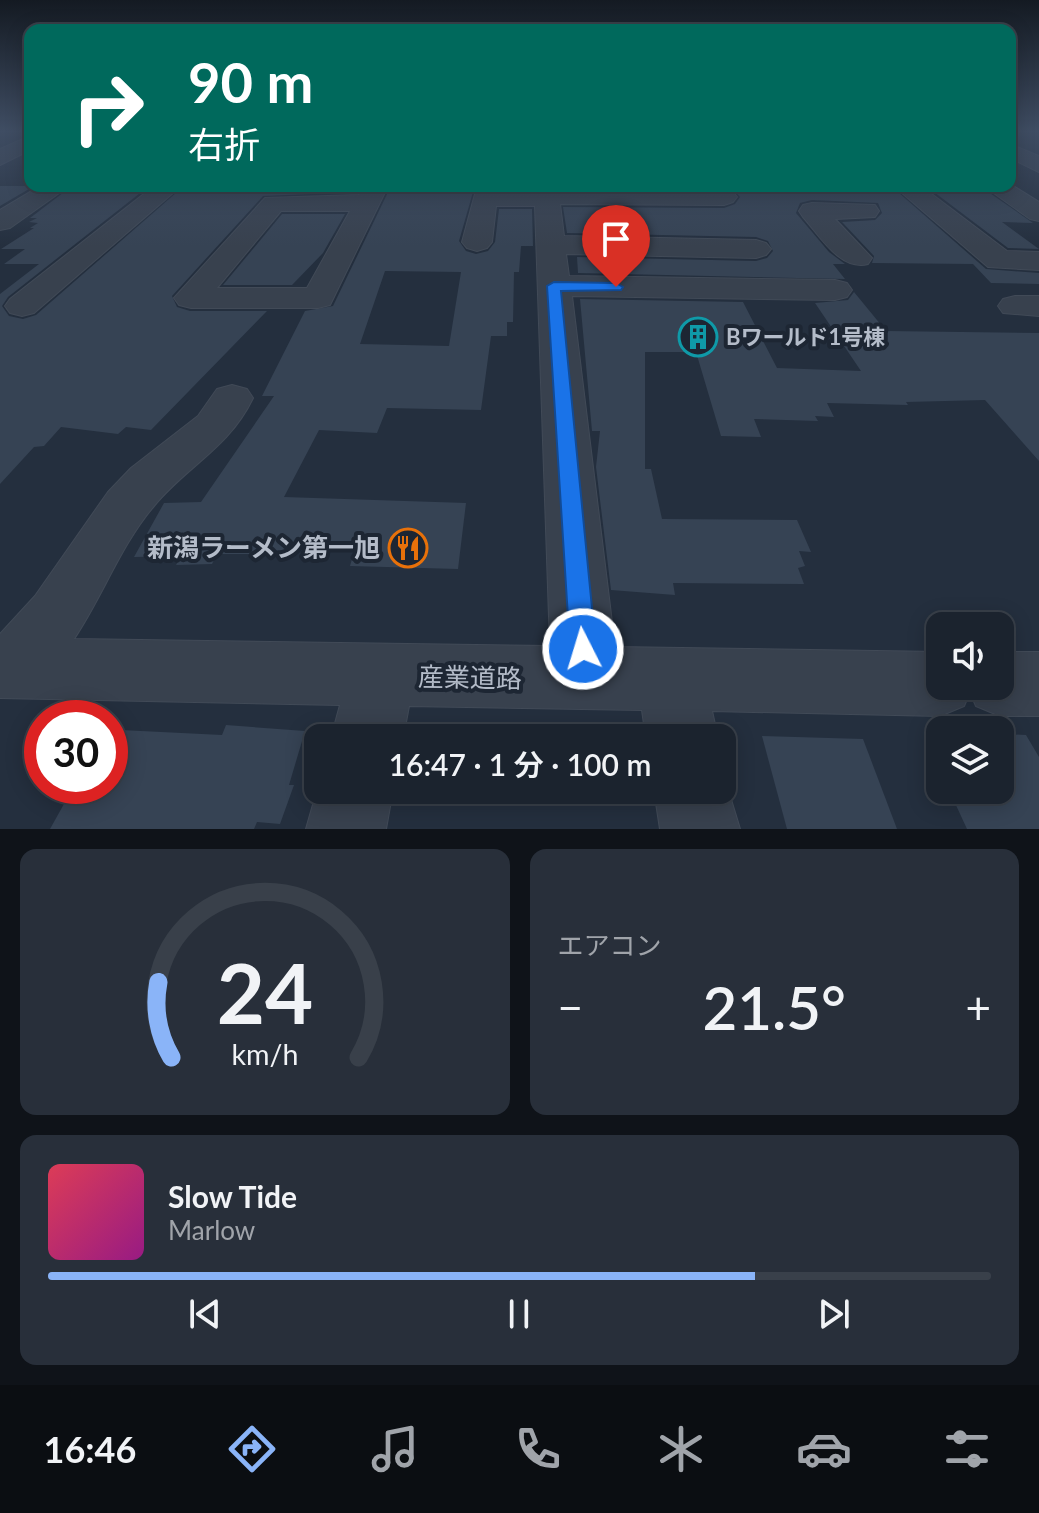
<!DOCTYPE html>
<html lang="ja">
<meta charset="utf-8">
<style>
body{margin:0;font-family:Lato,"Noto Sans JP",sans-serif;background:#282f3a;color:#f1f3f6;height:100vh;display:flex;flex-direction:column;font-size:30px;white-space:nowrap}
*{box-sizing:border-box;margin:0}
p{font-size:26px;color:#a0a4aa}
.icon{flex:none;width:44px;height:44px;fill:none;stroke:currentColor;stroke-width:2;stroke-linecap:round;stroke-linejoin:round}
.map{position:relative;height:829px;overflow:hidden}
.sheet{display:flex;flex-direction:column;gap:20px;padding:20px;background:#0f1319;flex:1}
.sheet>*{flex:none}
.guide{position:absolute;left:24px;top:24px;width:992px;height:168px;border-radius:16px;box-shadow:0 4px 20px #0003,0 0 0 2px #39404a;background:#00695c;color:#fff;overflow:hidden}
.tools{position:absolute;left:926px;top:612px;display:grid;gap:16px}
.tools a{display:grid;place-items:center;width:88px;height:88px;border-radius:16px;background:#1b232e;box-shadow:0 4px 20px #0003,0 0 0 2px #39404a;font-size:40px}
.speed{position:absolute;left:24px;top:700px;display:flex;gap:16px;font-size:40px;font-weight:700;text-align:center}
.speed>*{display:grid;place-content:center;width:104px;height:104px;border-radius:50%;background:#1b232e;box-shadow:0 4px 20px #0003,0 0 0 2px #39404a;line-height:1}
.speed .limit{border:12px solid #d22;background:#fff;color:#111}
.pin{position:absolute;display:grid;place-items:center;width:68px;height:68px;color:#fff;margin:-82px -34px;border-radius:50% 50% 50% 0;rotate:-45deg;box-shadow:0 0 8px #0007}
.pin .icon{rotate:45deg}
.me{position:absolute;width:88px;margin:-44px;rotate:355deg;stroke-linejoin:round;filter:drop-shadow(0 0 6px #0008)}
.turn{display:flex;align-items:center;gap:28px;height:168px;padding:0 32px;font-size:36px}
.turn .icon{width:104px;height:104px;stroke-width:2.5}
.turn b{display:block;font-size:56px;line-height:68px}
.big{font-size:60px;font-weight:600;line-height:1.1}
.sheet .widget{flex:1;display:flex;flex-direction:column;justify-content:center;gap:12px;min-width:0;padding:0 28px;border-radius:16px;background:#282f3a}
.sheet .dial{align-items:center;gap:0}
.dial svg{height:208px;overflow:visible;fill:none;stroke:#39404a;stroke-width:7;stroke-linecap:round;text-anchor:middle}
.dial text{fill:#f1f3f6;stroke:none}
.song{display:flex;align-items:center;gap:24px}
.cover{width:96px;height:96px;border-radius:12px;background:linear-gradient(135deg,hsl(350 70% 55%),hsl(310 70% 35%))}
.played{height:8px;border-radius:4px;background:linear-gradient(90deg,#8ab4f8 75%,#39404a 75%)}
.keys{display:flex;justify-content:space-around;direction:ltr}
.heat{display:flex;justify-content:space-between;align-items:center;font-size:44px;direction:ltr}
.sheet .tiles{flex:1;display:grid;gap:20px;grid-template-columns:1fr 1fr}
.widget:last-child{grid-column:span 2}
.trip{position:absolute;left:304px;top:724px;width:432px;height:80px;border-radius:16px;background:#1b232e;box-shadow:0 4px 20px #0003,0 0 0 2px #39404a;font-weight:600;line-height:80px;text-align:center}
.tab-bar{display:flex;height:128px;justify-content:space-around;align-items:center;background:#0b0e12;color:#a0a4aa}
.tab-bar .icon{width:56px;height:56px}
.tab-bar .selected{color:#8ab4f8}
.tab-bar b{font-size:36px;color:#f1f3f6}
.map>svg:first-child{display:block}
</style>
<div class="map">
<svg width="1039" height="829" viewBox="0 0 1039 829">
<rect width="100%" height="100%" fill="#242f3e"/>
<!-- building -->
<g fill="#364354" fill-rule="evenodd">
<polygon points="0,186 34,186 0,206"/>
<polygon points="72,186 149,186 8,297 2,306 9,316 23,319 36,315 184,186 361,186 357,192 263,196 172,296 177,307 190,311 267,311 151,430 126,427 118,434 61,427 44,446 34,447 0,484 0,294 39,264 4,264 25,249 1,249 34,228 30,228 38,223 29,222 37,218 30,218"/>
<path d="M391 186H531L473 192 459 241 466 251 476 254 488 251 495 242 499 209H532L533 246H521L519 272H514L513 322H507V336H491L481 410 387 408 377 433 319 430 284 497 466 503 458 569 350 566 354 552 264 550 263 554H217L212 564 176 565 181 556 134 557 164 503 201 502 274 396H262L305 311 333 306ZM385 271 461 272 449 346 360 344Z"/>
<polygon points="634,186 891,186 986,269 1039,273 1039,284 991,283 973,264 872,263 874,256 842,222 875,220 882,213 878,203 812,200 800,203 796,213 829,252 845,264 833,264 845,279 578,273 577,257 756,261 767,258 773,251 768,241 756,237 567,233 563,207 724,208 735,204 740,197 733,189"/>
<polygon points="926,186 981,187 1033,223 1002,222 1039,249 1008,248"/>
<polygon points="282,214 345,214 323,253 292,285 223,285"/>
<polygon points="854,292 886,331 1039,333 1039,461 985,400 906,402 908,405 827,403 834,417 815,416 818,421 754,419 761,437 721,436 696,352 645,352 645,469 651,469 662,519 797,520 811,552 799,551 805,566 798,568 804,584 673,583 675,595 611,590 596,467 600,431 592,431 580,299 743,302 777,368 861,371 815,303 848,300"/>
<polygon points="226,725 305,731 289,785 294,785 280,824 257,822 254,829 50,829 74,786 110,786 110,750 121,730 222,735"/>
<polygon points="1000,734 1026,735 1039,757 1039,829 967,829 949,790 1000,790"/>
<polygon points="762,736 863,739 897,829 787,829"/>
</g>
<g fill="none" stroke-linecap="round" stroke-linejoin="round">
<defs>
<g id="minor">
<polygon points="30,136 30,150 0,165 0,149"/>
<polygon points="1010,144 1039,156 1039,172 1010,158"/>
<polygon points="1010,184 1039,202 1039,221 1030,219 984,186"/>
<polygon points="40,186 69,186 10,228 0,230 0,210"/>
<polygon points="154,186 181,186 34,313 22,316 10,313 5,306 10,299"/>
<path d="M364 186H388L330 305 318 308H191L179 305 174 298 265 198 359 195ZM281 211H350L307 288H217Z"/>
<path d="M534 186 733 192 737 197 733 202 724 205 560 204 564 236 756 240 766 243 771 249 766 255 756 258 566 254 569 276 835 280 847 283 852 290 847 297 835 300 572 296 615 647 940 652V686H1000V652H1039V716H1000L976 706 970 692 964 706 940 716 712 711 718 738H646L642 710 409 706 403 738H331L340 705 0 698V634L35 596 108 492 131 468 198 416 217 389 232 385 247 389 253 398C229 448 187 466 154 506 120 546 103 596 74 639L550 646 535 206H496L492 242 487 248 477 251 467 248 462 242 475 194 534 191Z"/>
<polygon points="894,186 921,186 1007,251 1039,252 1039,270 988,267"/>
<path d="M812 203 875 205 879 211 875 217 835 219 872 258 868 264C840 271 820 236 803 217L799 211 803 205Z"/>
<polygon points="1015,296 1039,296 1039,316 1003,313 998,306 1003,299"/>
<polygon points="722,770 740,829 660,829 654,790 722,790"/>
<polygon points="318,787 318,790 393,790 386,829 306,829"/>
</g>
</defs>
<!-- minor casing -->
<use href="#minor" stroke="#414a57" stroke-width="2"/>
<!-- minor -->
<use href="#minor" fill="#38414e" fill-rule="evenodd"/>
</g>
<!-- sky -->
<linearGradient id="sky" x2="0" y2="1"><stop stop-color="#141a22"/><stop offset="0.53" stop-color="#3f4d63"/><stop offset="1" stop-color="#3f4d63" stop-opacity="0"/></linearGradient>
<rect width="1039" height="247" fill="url(#sky)"/>
<!-- route -->
<polygon fill="#1a73e8" stroke="#114b97" stroke-width="2" points="616,283 623,287 621,290 561,291 596,649 592,657 583,661 573,657 570,649 547,286 554,282"/>
<!-- icons -->
<defs>
<symbol id="building-ring" viewBox="-11 -11 22 22"><circle r="9.5" fill="#1d2633" stroke="#0f9aa8" stroke-width="1.5"/><path d="M-4-6H4V6H1V3H-1V6H-4ZM-2.5-4.3h1.7v1.8h-1.7ZM.8-4.3h1.7v1.8H.8ZM-2.5-1h1.7V.8h-1.7ZM.8-1h1.7V.8H.8Z" fill="#0f9aa8"/></symbol>
<symbol id="restaurant-ring" viewBox="-11 -11 22 22"><circle r="9.5" fill="#1d2633" stroke="#e8710a" stroke-width="1.5"/><path d="M-5-6h1v4h1v-4h1v4h1v-4h1v5L-1.5 .5V6h-2V.5L-5-1ZM5-6V6H3V1.5H1.5Q1.5-4 5-6Z" fill="#e8710a"/></symbol>
</defs>
<g fill-rule="evenodd">
<use href="#building-ring" x="676" y="315" width="44" height="44"/>
<use href="#restaurant-ring" x="386" y="526" width="44" height="44"/>
</g>
<g text-anchor="middle" stroke-width="8" stroke-linejoin="round" paint-order="stroke">
<!-- poi labels -->
<g font-size="22" font-weight="bold" fill="#b4bcc9" stroke="#1d2633" text-anchor="start">
<text x="726" y="345">Bワールド1号棟</text>
</g>
<!-- near-poi labels -->
<g font-size="26" font-weight="bold" fill="#b4bcc9" stroke="#1d2633" text-anchor="end">
<text x="380" y="557">新潟ラーメン第一旭</text>
</g>
<!-- near-street labels -->
<g font-size="26" fill="#b4bcc9" stroke="#1d2633">
<text transform="translate(470 678) rotate(1)" y="9">産業道路</text>
</g>
</g>
</svg>
<div class="tools">
<a><svg class="icon" aria-label="sound" viewBox="0 0 24 24"><path d="M4 9h4l5-4v14l-5-4H4zM17 9q2 3 0 6"/></svg></a>
<a><svg class="icon" aria-label="layers" viewBox="0 0 24 24"><path d="M12 4l9 5-9 5-9-5zM3 14l9 5 9-5"/></svg></a>
</div>
<div class="speed"><div class="limit">30</div></div>
<div class="pin" style="left:616px;top:287px;background:#d93025"><svg class="icon" aria-label="arrive" viewBox="0 0 24 24"><path d="M6 21V4h12l-3 4 3 4H6"/></svg></div>
<svg class="me" style="left:583px;top:649px" viewBox="-20 -20 40 40"><circle r="17" fill="#1a73e8" stroke="#fff" stroke-width="3"/><path d="M0-11L8 9 0 5-8 9z" fill="#fff"/></svg>
<div class="trip">16:47 · 1 分 · 100 m</div>
<div class="guide">
<div class="turn"><svg class="icon" aria-label="right" viewBox="0 0 24 24"><path d="M7 20v-9h11M14 6l5 5-5 5"/></svg><div><b>90 m</b>右折</div></div>
</div>
</div>
<section class="sheet">
<div class="tiles">
<div class="widget dial"><svg viewBox="0 0 100 80">
<path d="M14 69A42 42 0 1 1 86 69"/>
<path d="M14 69A42 42 0 0 1 9 40" stroke="#8ab4f8"/>
<text x="50" y="56" font-size="32" font-weight="700">24</text>
<text x="50" y="72" font-size="11">km/h</text>
</svg></div>
<div class="widget"><p>エアコン</p>
<div class="heat"><a>−</a><b class="big">21.5°</b><a>+</a></div>
</div>
<div class="widget">
<div class="song"><i class="cover"></i><div><b>Slow Tide</b><p>Marlow</p></div></div>
<div class="played"></div>
<div class="keys"><svg class="icon" aria-label="previous" viewBox="0 0 24 24"><path d="M18 5L8 12l10 7zM5 5v14"/></svg><svg class="icon" aria-label="pause" viewBox="0 0 24 24"><path d="M8 5v14M16 5v14"/></svg><svg class="icon" aria-label="next" viewBox="0 0 24 24"><path d="M6 5l10 7-10 7zM19 5v14"/></svg></div>
</div>
</div>
</section>
<nav class="tab-bar">
<b>16:46</b>
<svg class="icon selected" aria-label="directions" viewBox="0 0 24 24"><path d="M12 3l9 9-9 9-9-9zM9 14v-3h6M13 9l2 2-2 2"/></svg>
<svg class="icon" aria-label="music" viewBox="0 0 24 24"><path d="M9 18V5l10-2v13"/><circle cx="6" cy="18" r="3"/><circle cx="16" cy="16" r="3"/></svg>
<svg class="icon" aria-label="phone" viewBox="0 0 24 24"><path d="M5 4h4l2 5-3 2q2 4 5 5l2-3 5 2v4C11 20 4 13 5 4z"/></svg>
<svg class="icon" aria-label="climate" viewBox="0 0 24 24"><path d="M12 3v18M4 7l16 10M4 17L20 7"/></svg>
<svg class="icon" aria-label="car" viewBox="0 0 24 24"><path d="M5 17H2v-5l4-1 3-4h7l3 4 3 1v5h-3M9 17h6M6 11h13"/><circle cx="7" cy="17" r="2"/><circle cx="17" cy="17" r="2"/></svg>
<svg class="icon" aria-label="filters" viewBox="0 0 24 24"><path d="M4 7h16M4 17h16"/><circle cx="9" cy="7" r="2"/><circle cx="15" cy="17" r="2"/></svg>
</nav>
